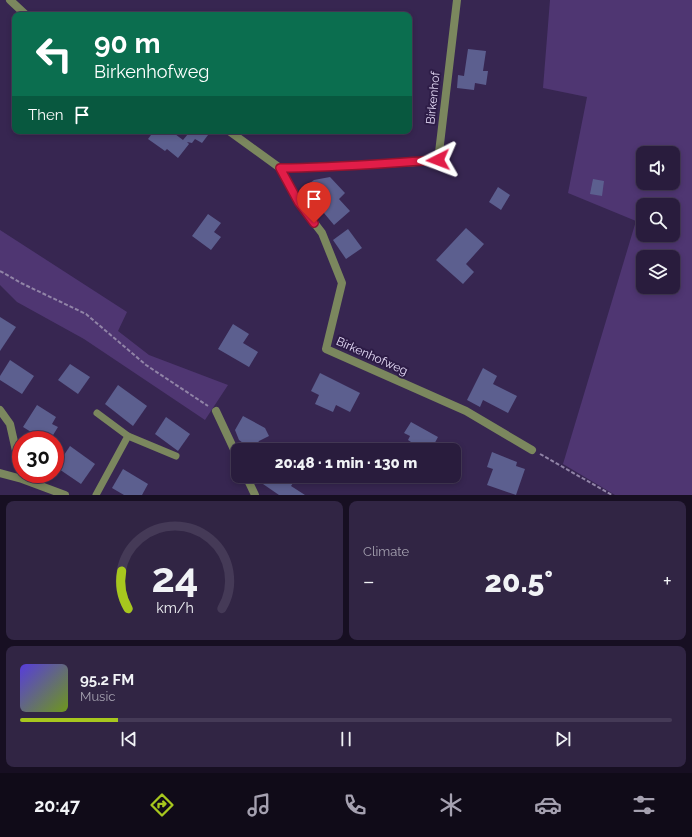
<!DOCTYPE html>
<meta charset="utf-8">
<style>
body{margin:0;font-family:Raleway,sans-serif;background:#312544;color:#f1f3f6;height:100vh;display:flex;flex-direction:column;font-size:15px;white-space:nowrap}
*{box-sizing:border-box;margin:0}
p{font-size:13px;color:#a5a1b0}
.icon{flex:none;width:22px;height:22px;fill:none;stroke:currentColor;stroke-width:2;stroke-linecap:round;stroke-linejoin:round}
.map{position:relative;height:495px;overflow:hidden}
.sheet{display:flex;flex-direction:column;gap:6px;padding:6px;background:#170f22;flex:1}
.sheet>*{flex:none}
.hud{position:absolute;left:12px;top:12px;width:400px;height:122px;border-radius:8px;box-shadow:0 2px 6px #0003,0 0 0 1px #453a57;background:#0b6e4f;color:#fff;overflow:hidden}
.buttons{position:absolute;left:636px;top:146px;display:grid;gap:8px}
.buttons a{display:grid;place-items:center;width:44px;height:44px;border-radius:8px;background:#291c3d;box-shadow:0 2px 6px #0003,0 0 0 1px #453a57;font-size:20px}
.speed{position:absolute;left:12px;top:431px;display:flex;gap:8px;font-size:20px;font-weight:700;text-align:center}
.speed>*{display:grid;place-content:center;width:52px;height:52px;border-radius:50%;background:#291c3d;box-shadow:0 2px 6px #0003,0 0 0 1px #453a57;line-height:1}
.speed .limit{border:6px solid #d22;background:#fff;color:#111}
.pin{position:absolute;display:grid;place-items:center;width:34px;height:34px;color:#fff;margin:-41px -17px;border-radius:50% 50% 50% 0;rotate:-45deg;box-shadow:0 0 4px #0007}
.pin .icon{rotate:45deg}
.me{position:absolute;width:44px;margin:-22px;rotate:267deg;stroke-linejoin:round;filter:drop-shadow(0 0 3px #0008)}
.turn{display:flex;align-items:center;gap:14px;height:84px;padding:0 16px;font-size:18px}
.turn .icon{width:52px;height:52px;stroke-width:2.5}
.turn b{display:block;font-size:28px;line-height:34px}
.then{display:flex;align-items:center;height:38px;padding:0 16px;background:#0003;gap:8px;font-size:15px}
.big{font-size:30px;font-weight:800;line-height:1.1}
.sheet .card{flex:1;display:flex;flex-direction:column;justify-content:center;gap:6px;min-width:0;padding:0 14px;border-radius:8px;background:#312544}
.sheet .dial{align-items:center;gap:0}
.dial svg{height:104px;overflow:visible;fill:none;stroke:#453a57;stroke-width:7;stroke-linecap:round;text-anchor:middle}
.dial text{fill:#f1f3f6;stroke:none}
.song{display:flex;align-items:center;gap:12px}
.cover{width:48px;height:48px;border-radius:6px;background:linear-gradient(135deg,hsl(250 70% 55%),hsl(80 70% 35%))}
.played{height:4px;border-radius:2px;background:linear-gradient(90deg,#a7c71e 15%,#453a57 15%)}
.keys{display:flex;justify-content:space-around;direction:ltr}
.heat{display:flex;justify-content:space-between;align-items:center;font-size:22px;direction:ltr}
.sheet .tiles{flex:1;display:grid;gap:6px;grid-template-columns:1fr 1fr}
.card:last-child{grid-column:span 2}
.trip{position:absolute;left:231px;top:443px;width:230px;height:40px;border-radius:8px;background:#291c3d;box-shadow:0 2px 6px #0003,0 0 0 1px #453a57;font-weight:800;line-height:40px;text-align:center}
.tab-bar{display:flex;height:64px;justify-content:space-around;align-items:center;background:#100b18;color:#a5a1b0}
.tab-bar .icon{width:28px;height:28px}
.tab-bar .selected{color:#a7c71e}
.tab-bar b{font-size:18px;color:#f1f3f6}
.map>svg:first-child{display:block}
</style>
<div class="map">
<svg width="692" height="495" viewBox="0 0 692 495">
<rect width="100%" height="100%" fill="#372651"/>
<!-- green -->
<g fill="#4f3672" fill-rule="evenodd">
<path d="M550 0H692V495H615L563 464 636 221 568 193 587 97 543 88ZM643 153H673V183H643ZM643 205H673V235H643ZM643 257H673V287H643Z"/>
<polygon points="0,230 127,312 118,331 149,355 228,385 205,420 84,339 17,302 0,285"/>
</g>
<!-- building -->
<g fill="#5c5f8f">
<polygon points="468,49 486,51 483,71 488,71 486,85 475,83 474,90 457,88 458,75 464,76"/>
<polygon points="154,131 171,131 183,140 188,134 184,131 211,131 202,143 195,139 192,143 187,142 189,144 178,158 167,149 165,151 148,139"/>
<polygon points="330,177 345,193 339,199 350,211 334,225 303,188 314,180"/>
<polygon points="593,179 604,181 602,196 590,194"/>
<polygon points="498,187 510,195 501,210 489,202"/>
<polygon points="208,214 221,223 214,232 221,237 211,250 192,236"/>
<polygon points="466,228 484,244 466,264 474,272 463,284 436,260"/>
<polygon points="348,229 362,248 346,259 333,240"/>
<polygon points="0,317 16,327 0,351"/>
<polygon points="233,324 249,334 243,343 258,352 249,367 218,349"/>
<polygon points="10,360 34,376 22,394 0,380 0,376"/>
<polygon points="70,364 90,377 78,394 58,380"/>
<polygon points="483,368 497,376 493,384 517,396 508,413 483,400 480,407 467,400"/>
<polygon points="320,373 360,393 350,412 336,405 333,412 315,404 319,395 311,391"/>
<polygon points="118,385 147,406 133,426 105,404"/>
<polygon points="37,405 56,417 52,424 58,427 50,440 44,440 23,427"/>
<polygon points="243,416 265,428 269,436 259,441 253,450 239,440 235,430"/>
<polygon points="166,417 190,434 178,451 155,434"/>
<polygon points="411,422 438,437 431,450 411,450 414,444 408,440 410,436 404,433"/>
<polygon points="70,446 95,464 81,484 56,467"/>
<polygon points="492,452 517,462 516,466 525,469 516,495 487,485 493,469 487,467"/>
<polygon points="123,469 148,484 142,495 124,495 112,488"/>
<polygon points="269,476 282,476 293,483 291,486 305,495 279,495 263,484"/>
</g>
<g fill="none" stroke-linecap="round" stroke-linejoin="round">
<!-- path -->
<g stroke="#9184a7" stroke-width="2" stroke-dasharray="4 2" stroke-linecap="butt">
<polyline points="0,271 21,283 86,314 146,365 208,406"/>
<polyline points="540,454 612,495"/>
</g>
<!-- service -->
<g stroke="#7b875e" stroke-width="7">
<polyline points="128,436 176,456"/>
<polyline points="96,495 128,436 97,413"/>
</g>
<!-- minor -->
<g stroke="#7b875e" stroke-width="8">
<polyline points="10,0 26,15"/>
<polyline points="229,131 280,168 299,203 322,233 342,283 326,349 466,411 532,450"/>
<path d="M280 168C333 168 385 163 438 161L457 0"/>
<polyline points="0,410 10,424 21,473"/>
<polyline points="216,411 238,458"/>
<polyline points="0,473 22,479 65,495"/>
<polyline points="246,476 255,495"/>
</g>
</g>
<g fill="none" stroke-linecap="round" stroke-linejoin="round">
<defs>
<path id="route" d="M314 223 299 203 280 168C333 168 385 163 438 160"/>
</defs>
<!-- route casing -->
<use href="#route" stroke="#92132f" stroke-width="10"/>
<!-- route -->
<use href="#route" stroke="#e11d48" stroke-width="7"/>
</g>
<g text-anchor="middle" stroke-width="4" stroke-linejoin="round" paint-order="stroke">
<!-- street labels -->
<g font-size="12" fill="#e3d9f5" stroke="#2d1c46">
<text transform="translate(433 98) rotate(-84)" y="4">Birkenhof</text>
<text transform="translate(372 356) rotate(24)" y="4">Birkenhofweg</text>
</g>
</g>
</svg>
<div class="buttons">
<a><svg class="icon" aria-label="sound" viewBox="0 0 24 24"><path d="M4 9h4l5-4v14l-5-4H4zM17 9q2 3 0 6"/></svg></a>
<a><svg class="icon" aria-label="search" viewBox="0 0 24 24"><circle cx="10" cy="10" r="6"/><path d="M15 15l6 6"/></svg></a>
<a><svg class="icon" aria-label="layers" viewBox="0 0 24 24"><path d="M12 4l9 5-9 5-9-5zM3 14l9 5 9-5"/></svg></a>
</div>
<div class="speed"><div class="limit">30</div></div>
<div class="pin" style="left:314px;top:223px;background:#d93025"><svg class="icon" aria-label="arrive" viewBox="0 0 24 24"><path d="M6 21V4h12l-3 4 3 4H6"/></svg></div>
<svg class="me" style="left:438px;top:160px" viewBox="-20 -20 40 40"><path d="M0-17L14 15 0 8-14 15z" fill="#e11d48" stroke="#fff" stroke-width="4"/></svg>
<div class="trip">20:48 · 1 min · 130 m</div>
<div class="hud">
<div class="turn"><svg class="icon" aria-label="left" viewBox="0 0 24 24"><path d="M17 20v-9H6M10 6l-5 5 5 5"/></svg><div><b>90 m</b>Birkenhofweg</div></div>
<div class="then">Then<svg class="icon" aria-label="arrive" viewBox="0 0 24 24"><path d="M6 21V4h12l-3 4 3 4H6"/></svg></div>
</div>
</div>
<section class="sheet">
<div class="tiles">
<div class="card dial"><svg viewBox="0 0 100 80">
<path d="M14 69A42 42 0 1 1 86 69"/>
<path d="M14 69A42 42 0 0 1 9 40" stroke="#a7c71e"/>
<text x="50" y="56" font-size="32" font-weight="700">24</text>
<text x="50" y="72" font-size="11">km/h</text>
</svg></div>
<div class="card"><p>Climate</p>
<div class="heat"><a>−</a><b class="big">20.5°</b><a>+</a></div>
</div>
<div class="card">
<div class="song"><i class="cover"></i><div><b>95.2 FM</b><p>Music</p></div></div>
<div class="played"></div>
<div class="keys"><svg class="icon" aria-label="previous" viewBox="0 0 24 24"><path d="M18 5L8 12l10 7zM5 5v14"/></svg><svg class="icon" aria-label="pause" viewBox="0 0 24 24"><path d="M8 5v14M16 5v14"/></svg><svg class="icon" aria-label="next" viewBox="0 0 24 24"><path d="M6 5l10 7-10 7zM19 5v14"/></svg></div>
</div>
</div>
</section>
<nav class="tab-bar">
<b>20:47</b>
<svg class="icon selected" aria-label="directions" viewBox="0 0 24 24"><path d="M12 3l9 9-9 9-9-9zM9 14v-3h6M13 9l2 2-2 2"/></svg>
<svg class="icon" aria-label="music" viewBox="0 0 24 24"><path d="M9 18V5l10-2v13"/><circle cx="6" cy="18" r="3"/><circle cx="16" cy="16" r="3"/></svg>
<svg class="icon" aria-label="phone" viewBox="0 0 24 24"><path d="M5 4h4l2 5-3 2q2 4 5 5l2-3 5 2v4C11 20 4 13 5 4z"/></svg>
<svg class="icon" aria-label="climate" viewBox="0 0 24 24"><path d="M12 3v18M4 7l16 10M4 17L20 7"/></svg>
<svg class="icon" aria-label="car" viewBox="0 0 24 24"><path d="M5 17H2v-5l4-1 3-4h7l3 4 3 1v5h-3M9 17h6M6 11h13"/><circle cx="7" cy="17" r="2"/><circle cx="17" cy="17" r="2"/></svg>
<svg class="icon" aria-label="filters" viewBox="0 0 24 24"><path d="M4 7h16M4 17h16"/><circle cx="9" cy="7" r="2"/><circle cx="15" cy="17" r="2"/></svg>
</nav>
